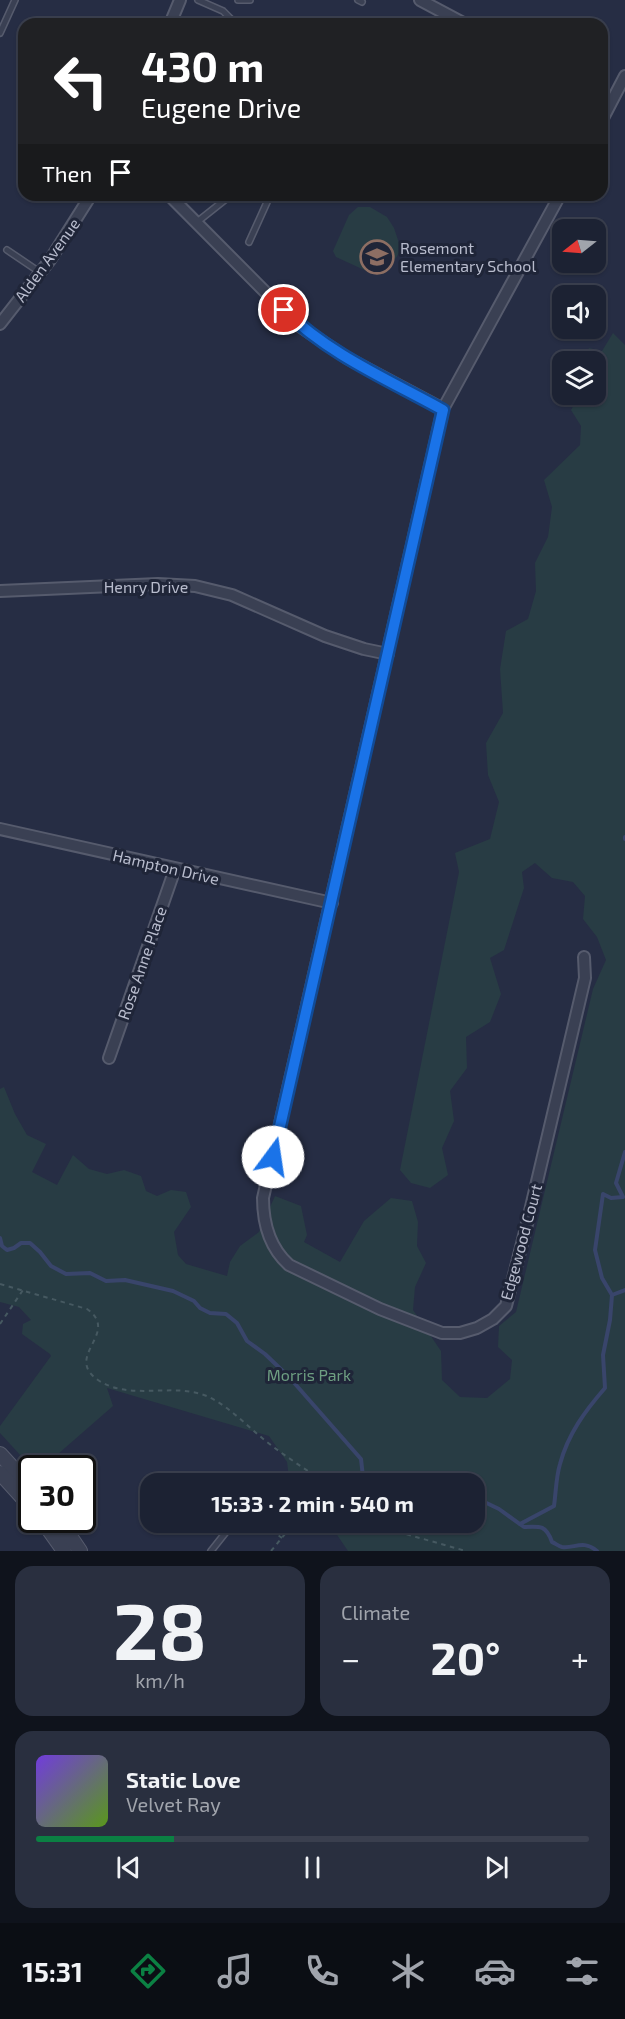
<!DOCTYPE html>
<meta charset="utf-8">
<style>
body{margin:0;font-family:"Exo 2",sans-serif;background:#292f3f;color:#f1f3f6;height:100vh;display:flex;flex-direction:column;font-size:22px;white-space:nowrap}
*{box-sizing:border-box;margin:0}
p{font-size:20px;color:#a0a4ac}
.icon{flex:none;width:33px;height:33px;fill:none;stroke:currentColor;stroke-width:2;stroke-linecap:round;stroke-linejoin:round}
.map{position:relative;height:1551px;overflow:hidden}
.panel{display:flex;flex-direction:column;gap:15px;padding:15px;background:#0f131c;flex:1}
.panel>*{flex:none}
.banner{position:absolute;left:18px;top:18px;width:590px;height:183px;border-radius:18px;box-shadow:0 2px 4px #0004,0 0 0 2px #3a3f4e;background:#202124;color:#fff;overflow:hidden}
.needle{width:39px;rotate:253deg}
.tools{position:absolute;left:552px;top:219px;display:grid;gap:12px}
.tools a{display:grid;place-items:center;width:54px;height:54px;border-radius:12px;background:#1c2233;box-shadow:0 2px 4px #0004,0 0 0 2px #3a3f4e;font-size:30px}
.speed{position:absolute;left:18px;top:1455px;display:flex;gap:12px;font-size:30px;font-weight:700;text-align:center}
.speed>*{display:grid;place-content:center;width:78px;height:78px;border-radius:50%;background:#1c2233;box-shadow:0 2px 4px #0004,0 0 0 2px #3a3f4e;line-height:1}
.speed .limit{border:3px solid #111;border-radius:9px;background:#fff;color:#111}
.pin{position:absolute;display:grid;place-items:center;width:51px;height:51px;color:#fff;margin:-26px;border:3px solid #fff;border-radius:50%;box-shadow:0 2px 6px #0007}
.me{position:absolute;width:66px;margin:-33px;rotate:14deg;stroke-linejoin:round;filter:drop-shadow(0 0 4px #0008)}
.turn{display:flex;align-items:center;gap:21px;height:126px;padding:0 24px;font-size:27px}
.turn .icon{width:78px;height:78px;stroke-width:2.5}
.turn b{display:block;font-size:42px;line-height:51px}
.then{display:flex;align-items:center;height:57px;padding:0 24px;background:#0003;gap:12px;font-size:22px}
.big{font-size:45px;font-weight:700;line-height:1.1}
.panel .tile{flex:1;display:flex;flex-direction:column;justify-content:center;gap:9px;min-width:0;padding:0 21px;border-radius:18px;background:#292f3f}
.panel .dial{align-items:center;gap:0}
.dial b{font-size:78px;line-height:1}
.song{display:flex;align-items:center;gap:18px}
.cover{width:72px;height:72px;border-radius:9px;background:linear-gradient(135deg,hsl(260 70% 55%),hsl(90 70% 35%))}
.played{height:6px;border-radius:3px;background:linear-gradient(90deg,#0b8043 25%,#3a3f4e 25%)}
.keys{display:flex;justify-content:space-around;direction:ltr}
.heat{display:flex;justify-content:space-between;align-items:center;font-size:33px;direction:ltr}
.panel .tiles{flex:1;display:grid;gap:15px;grid-template-columns:1fr 1fr}
.tile:last-child{grid-column:span 2}
.trip{position:absolute;left:140px;top:1473px;width:345px;height:60px;border-radius:18px;background:#1c2233;box-shadow:0 2px 4px #0004,0 0 0 2px #3a3f4e;font-weight:700;line-height:60px;text-align:center}
.dock{display:flex;height:96px;justify-content:space-around;align-items:center;background:#0b0e14;color:#a0a4ac}
.dock .icon{width:42px;height:42px}
.dock .active{color:#0b8043}
.dock b{font-size:27px;color:#f1f3f6}
.map>svg:first-child{display:block}
</style>
<div class="map">
<svg width="625" height="1551" viewBox="0 0 625 1551">
<rect width="100%" height="100%" fill="#262d44"/>
<!-- green -->
<g fill="#283c44">
<polygon points="358,207 370,207 387,217 394,228 399,243 399,253 389,269 383,274 373,274 336,257 333,251 349,215"/>
<polygon points="613,333 625,345 625,1551 348,1551 329,1523 474,1522 474,1484 295,1483 289,1478 287,1462 269,1436 107,1388 113,1406 42,1468 32,1468 0,1433 0,1426 51,1356 50,1354 22,1334 23,1324 31,1320 19,1307 0,1302 0,1089 4,1087 15,1114 27,1135 46,1144 32,1172 57,1185 73,1155 89,1169 107,1174 124,1170 141,1176 146,1191 157,1196 171,1190 186,1192 191,1207 174,1232 178,1255 186,1264 227,1276 230,1262 240,1246 259,1232 275,1196 301,1206 307,1235 304,1242 340,1262 364,1221 391,1198 412,1201 418,1222 417,1246 426,1263 415,1287 413,1310 441,1351 442,1380 460,1397 487,1398 510,1379 512,1360 498,1347 499,1326 516,1312 593,989 606,960 597,937 583,919 585,896 573,882 552,878 535,863 522,872 524,888 504,950 490,958 501,994 490,1022 466,1037 467,1068 450,1091 454,1121 442,1148 448,1175 430,1188 411,1183 400,1170 459,872 455,853 490,839 499,802 488,775 486,743 503,713 500,669 506,631 528,619 536,591 535,563 548,537 552,507 544,480 580,445 581,426 571,410 580,395 596,394 596,384 601,383 604,373 596,368 596,362 582,360 589,348 602,351"/>
</g>
<g fill="none" stroke-linecap="round" stroke-linejoin="round">
<!-- stream -->
<g stroke="#39456b" stroke-width="4">
<polyline points="625,837 625,839"/>
<polyline points="0,1238 2,1246 7,1250 14,1248 21,1243 30,1243 40,1252 51,1266 66,1274 90,1273 106,1281 125,1280 173,1291 194,1301 200,1308 210,1313 226,1314 237,1323 247,1341 265,1354 289,1377 361,1459 363,1477 368,1484"/>
<polyline points="612,1295 602,1278 595,1250 603,1194 611,1198 623,1197 616,1183 625,1152"/>
<path d="M474 1497 499 1509 524 1527C540 1526 546 1525 552 1542 555 1543 558 1546 562 1547 574 1549 583 1539 597 1551"/>
<path d="M520 1524 554 1506C556 1492 556 1477 560 1464 568 1434 585 1411 605 1388L603 1355 610 1320 612 1295 625 1290"/>
</g>
<defs>
<g id="service">
<polyline points="198,0 223,11 236,24"/>
<polyline points="238,0 250,0"/>
<polyline points="358,0 362,2"/>
<polyline points="0,33 15,0"/>
<polyline points="197,222 231,195"/>
<polyline points="249,242 268,200 258,195"/>
<polyline points="7,250 41,273"/>
<polyline points="211,1551 234,1522"/>
</g>
<g id="minor">
<polyline points="420,0 465,24"/>
<polyline points="170,24 180,0"/>
<polyline points="602,120 625,76"/>
<polyline points="169,195 298,325 347,358 443,409"/>
<path d="M560 195 443 409 263 1198C263 1223 269 1247 289 1265L380 1309 442 1333H460L477 1328 493 1319 506 1306 527 1224 585 978 584 957"/>
<polyline points="0,324 50,260 91,195"/>
<polyline points="0,591 158,584 195,586 232,595 325,636 364,649 388,654"/>
<polyline points="0,829 332,903"/>
<polyline points="109,1058 175,869"/>
</g>
<g id="tertiary">
<polyline points="0,1454 32,1489"/>
<polyline points="0,1473 32,1508"/>
<polyline points="42,1520 64,1551"/>
<polyline points="59,1520 80,1551"/>
</g>
</defs>
<!-- service casing -->
<use href="#service" stroke="#565b6d" stroke-width="8"/>
<!-- minor casing -->
<use href="#minor" stroke="#565b6d" stroke-width="14"/>
<!-- tertiary casing -->
<use href="#tertiary" stroke="#565b6d" stroke-width="16"/>
<!-- path -->
<g stroke="#465961" stroke-width="2" stroke-dasharray="4.5 4.5" stroke-linecap="butt">
<path d="M0 1284 87 1309C121 1333 63 1356 98 1380 131 1402 174 1381 209 1397 231 1408 248 1427 267 1442 286 1457 307 1470 327 1484"/>
<polyline points="0,1324 23,1290"/>
<polyline points="271,1522 285,1534 271,1551"/>
<polyline points="383,1522 395,1531 466,1551"/>
<polyline points="265,1528 266,1526 282,1538"/>
</g>
<!-- service -->
<use href="#service" stroke="#3a4053" stroke-width="5"/>
<!-- minor -->
<use href="#minor" stroke="#3a4053" stroke-width="10"/>
<!-- tertiary -->
<use href="#tertiary" stroke="#3a4053" stroke-width="14"/>
</g>
<g fill="none" stroke-linecap="round" stroke-linejoin="round">
<defs>
<path id="route" d="M273 1157 443 410C389 380 328 354 284 310"/>
</defs>
<!-- route casing -->
<use href="#route" stroke="#114b97" stroke-width="15"/>
<!-- route -->
<use href="#route" stroke="#1a73e8" stroke-width="10"/>
</g>
<!-- icons -->
<defs>
<symbol id="school-ring" viewBox="-11 -11 22 22"><circle r="9.5" fill="#1f2538" stroke="#8d6e63" stroke-width="1.5"/><path d="M0-5L7-2L0 1L-7-2ZM-4 1L0 2.5L4 1V4Q0 6-4 4Z" fill="#8d6e63"/></symbol>
</defs>
<g fill-rule="evenodd">
<use href="#school-ring" x="358" y="238" width="38" height="38"/>
</g>
<g text-anchor="middle" stroke-width="6" stroke-linejoin="round" paint-order="stroke">
<!-- poi labels -->
<g font-size="16" fill="#b8bccd" stroke="#1f2538" text-anchor="start">
<text x="400" y="254">Rosemont<tspan x="400" dy="18">Elementary School</tspan></text>
</g>
<!-- street labels -->
<g font-size="16" fill="#b8bccd" stroke="#1f2538">
<text transform="translate(47 260) rotate(-54)" y="6">Alden Avenue</text>
<text x="146" y="593">Henry Drive</text>
<text transform="translate(166 867) rotate(13)" y="6">Hampton Drive</text>
<text transform="translate(142 963) rotate(-71)" y="6">Rose Anne Place</text>
<text transform="translate(521 1242) rotate(-75)" y="6">Edgewood Court</text>
</g>
<!-- park labels -->
<g font-size="16" fill="#6e9f82" stroke="#1f2538">
<text x="309" y="1381">Morris Park</text>
</g>
</g>
</svg>
<div class="tools">
<a><svg class="needle" viewBox="-14 -14 28 28"><path d="M0-13l5 13h-10z" fill="#e53935"/><path d="M0 13l5-13h-10z" fill="#a0a4ac"/></svg></a>
<a><svg class="icon" aria-label="sound" viewBox="0 0 24 24"><path d="M4 9h4l5-4v14l-5-4H4zM17 9q2 3 0 6"/></svg></a>
<a><svg class="icon" aria-label="layers" viewBox="0 0 24 24"><path d="M12 4l9 5-9 5-9-5zM3 14l9 5 9-5"/></svg></a>
</div>
<div class="speed"><div class="limit">30</div></div>
<div class="pin" style="left:284px;top:310px;background:#d93025"><svg class="icon" aria-label="arrive" viewBox="0 0 24 24"><path d="M6 21V4h12l-3 4 3 4H6"/></svg></div>
<svg class="me" style="left:273px;top:1157px" viewBox="-20 -20 40 40"><circle r="19" fill="#fff"/><path d="M0-13L10 11 0 6-10 11z" fill="#1a73e8"/></svg>
<div class="trip">15:33 · 2 min · 540 m</div>
<div class="banner">
<div class="turn"><svg class="icon" aria-label="left" viewBox="0 0 24 24"><path d="M17 20v-9H6M10 6l-5 5 5 5"/></svg><div><b>430 m</b>Eugene Drive</div></div>
<div class="then">Then<svg class="icon" aria-label="arrive" viewBox="0 0 24 24"><path d="M6 21V4h12l-3 4 3 4H6"/></svg></div>
</div>
</div>
<section class="panel">
<div class="tiles">
<div class="tile dial"><b>28</b><p>km/h</p></div>
<div class="tile"><p>Climate</p>
<div class="heat"><a>−</a><b class="big">20°</b><a>+</a></div>
</div>
<div class="tile">
<div class="song"><i class="cover"></i><div><b>Static Love</b><p>Velvet Ray</p></div></div>
<div class="played"></div>
<div class="keys"><svg class="icon" aria-label="previous" viewBox="0 0 24 24"><path d="M18 5L8 12l10 7zM5 5v14"/></svg><svg class="icon" aria-label="pause" viewBox="0 0 24 24"><path d="M8 5v14M16 5v14"/></svg><svg class="icon" aria-label="next" viewBox="0 0 24 24"><path d="M6 5l10 7-10 7zM19 5v14"/></svg></div>
</div>
</div>
</section>
<nav class="dock">
<b>15:31</b>
<svg class="icon active" aria-label="directions" viewBox="0 0 24 24"><path d="M12 3l9 9-9 9-9-9zM9 14v-3h6M13 9l2 2-2 2"/></svg>
<svg class="icon" aria-label="music" viewBox="0 0 24 24"><path d="M9 18V5l10-2v13"/><circle cx="6" cy="18" r="3"/><circle cx="16" cy="16" r="3"/></svg>
<svg class="icon" aria-label="phone" viewBox="0 0 24 24"><path d="M5 4h4l2 5-3 2q2 4 5 5l2-3 5 2v4C11 20 4 13 5 4z"/></svg>
<svg class="icon" aria-label="climate" viewBox="0 0 24 24"><path d="M12 3v18M4 7l16 10M4 17L20 7"/></svg>
<svg class="icon" aria-label="car" viewBox="0 0 24 24"><path d="M5 17H2v-5l4-1 3-4h7l3 4 3 1v5h-3M9 17h6M6 11h13"/><circle cx="7" cy="17" r="2"/><circle cx="17" cy="17" r="2"/></svg>
<svg class="icon" aria-label="filters" viewBox="0 0 24 24"><path d="M4 7h16M4 17h16"/><circle cx="9" cy="7" r="2"/><circle cx="15" cy="17" r="2"/></svg>
</nav>
